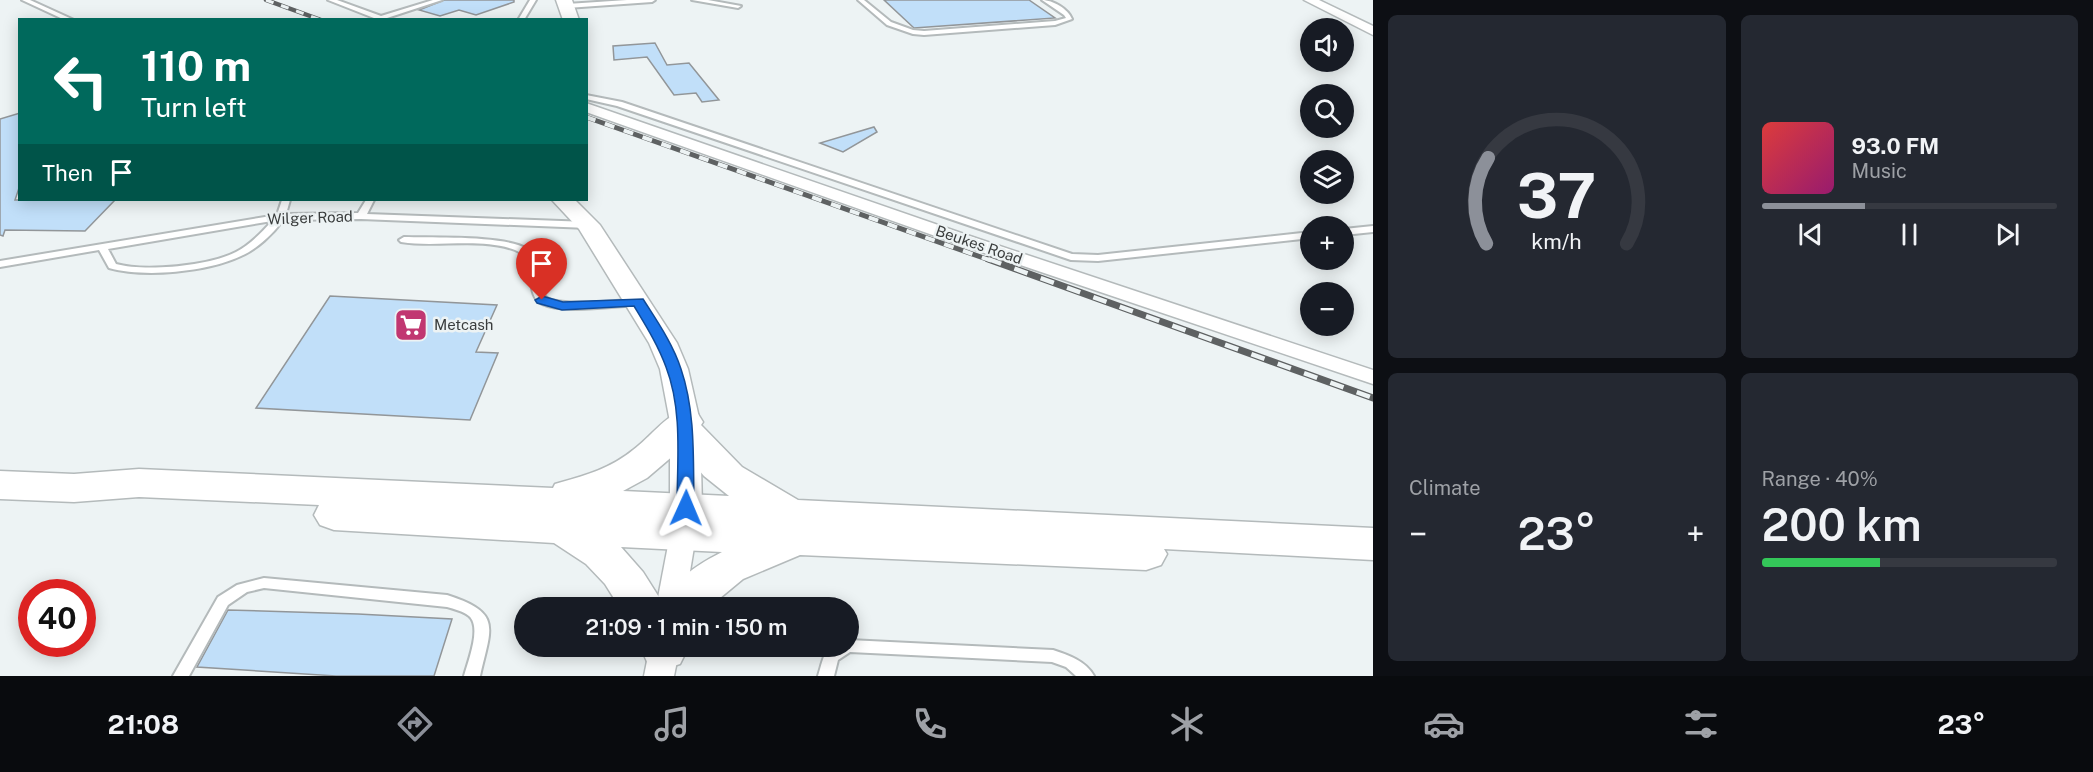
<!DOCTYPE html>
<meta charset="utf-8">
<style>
body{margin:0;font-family:"Public Sans",sans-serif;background:#242831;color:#f1f3f6;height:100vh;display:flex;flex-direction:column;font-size:22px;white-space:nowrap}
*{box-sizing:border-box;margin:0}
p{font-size:20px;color:#9ea1a6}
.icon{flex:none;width:33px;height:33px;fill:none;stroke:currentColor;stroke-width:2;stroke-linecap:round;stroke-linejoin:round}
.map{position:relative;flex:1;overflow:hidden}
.side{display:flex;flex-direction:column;gap:15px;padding:15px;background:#0d0f14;width:720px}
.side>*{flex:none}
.top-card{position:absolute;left:18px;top:18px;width:570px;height:183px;border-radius:0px;box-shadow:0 3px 15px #0003;background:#00695c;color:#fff;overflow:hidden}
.tools{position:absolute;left:1300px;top:18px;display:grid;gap:12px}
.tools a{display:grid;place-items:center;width:54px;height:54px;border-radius:50%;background:#171b24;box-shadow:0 3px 15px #0003;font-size:30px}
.speed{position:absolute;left:18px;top:579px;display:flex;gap:12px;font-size:30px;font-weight:700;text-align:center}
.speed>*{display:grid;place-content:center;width:78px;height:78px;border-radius:50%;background:#171b24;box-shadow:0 3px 15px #0003;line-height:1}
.speed .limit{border:9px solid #d22;background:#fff;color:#111}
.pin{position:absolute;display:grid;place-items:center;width:51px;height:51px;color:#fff;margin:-62px -26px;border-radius:50% 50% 50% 0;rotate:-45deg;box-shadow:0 0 6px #0007}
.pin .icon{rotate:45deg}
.me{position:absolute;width:66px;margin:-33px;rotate:1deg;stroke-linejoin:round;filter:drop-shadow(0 0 4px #0008)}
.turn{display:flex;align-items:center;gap:21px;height:126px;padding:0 24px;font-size:27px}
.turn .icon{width:78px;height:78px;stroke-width:2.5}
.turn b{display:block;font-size:42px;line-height:51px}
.then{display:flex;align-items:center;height:57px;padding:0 24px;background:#0003;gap:12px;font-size:22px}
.big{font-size:45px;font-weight:600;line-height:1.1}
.side .tile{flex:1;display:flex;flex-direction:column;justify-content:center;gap:9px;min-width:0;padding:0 21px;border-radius:9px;background:#242831}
.side .dial{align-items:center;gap:0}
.dial svg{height:156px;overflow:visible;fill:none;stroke:#363941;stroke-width:7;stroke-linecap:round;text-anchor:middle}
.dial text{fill:#f1f3f6;stroke:none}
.song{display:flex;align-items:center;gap:18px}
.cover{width:72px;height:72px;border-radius:9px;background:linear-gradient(135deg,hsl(0 70% 55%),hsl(320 70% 35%))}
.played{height:6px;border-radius:3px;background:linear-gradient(90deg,#8c9099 35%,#363941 35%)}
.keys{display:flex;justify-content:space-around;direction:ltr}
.heat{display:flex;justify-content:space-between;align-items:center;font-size:33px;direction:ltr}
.charge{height:9px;border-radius:4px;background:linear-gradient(90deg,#34c759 40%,#363941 0)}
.side .tiles{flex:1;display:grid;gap:15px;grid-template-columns:repeat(2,1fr)}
.trip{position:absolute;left:514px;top:597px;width:345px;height:60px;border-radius:30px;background:#171b24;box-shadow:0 3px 15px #0003;font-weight:600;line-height:60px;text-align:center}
.tab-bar{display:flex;height:96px;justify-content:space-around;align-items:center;background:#090b0e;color:#9ea1a6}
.tab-bar .icon{width:42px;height:42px}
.tab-bar .selected{color:#8c9099}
.tab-bar b{font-size:27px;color:#f1f3f6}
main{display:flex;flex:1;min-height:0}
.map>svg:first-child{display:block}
</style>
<main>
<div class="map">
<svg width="1373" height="676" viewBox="0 0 1373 676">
<rect width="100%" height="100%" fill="#edf3f4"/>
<!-- building -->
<g fill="#c1dff9" stroke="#929699" stroke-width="1.5">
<polygon points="444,0 514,0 514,2 476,15 459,10 440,16 419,10"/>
<polygon points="884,0 1029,0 1055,18 914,28"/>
<polygon points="655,43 667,65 689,63 719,100 702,102 696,93 674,95 647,57 614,60 613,46"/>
<polygon points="20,113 20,185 15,200 115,200 85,231 5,230 3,236 0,235 0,119"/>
<polygon points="874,127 877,132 843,152 820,143"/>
<polygon points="330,296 497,305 476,352 498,353 470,420 256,408"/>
<polygon points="228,610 358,614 452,619 434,676 336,676 197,667"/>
</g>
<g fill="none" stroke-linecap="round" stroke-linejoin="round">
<defs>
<g id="service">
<polygon points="22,0 30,0 74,20 65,20"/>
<polygon points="328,0 337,0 381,16 433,0 442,0 387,18 389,20 379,20"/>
<polygon points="530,0 536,0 524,20 518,20"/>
<polygon points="627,0 655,0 652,2 567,8 564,6 567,4"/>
<polygon points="692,0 708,0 741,6 738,8"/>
<path d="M858 0H864L891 22 913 30 924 31 1055 21 1066 18 1064 15 1042 0C1053 0 1068 9 1072 19L1055 25 924 35 913 34 887 25Z"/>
<polygon points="586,95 622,102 1072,254 1098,255 1311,232 1311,238 1098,261 1071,260 617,106 586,99"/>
<path d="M282 200H290L286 214 358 213 366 200H374L367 214 588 222 592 225 588 228 361 219 283 220C273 234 257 249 241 256 207 272 145 278 109 268L99 250 0 267V261L277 215ZM272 221C262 232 250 245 236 252 209 266 145 272 116 264L108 249Z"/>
<polygon points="1373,226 1373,232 1344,235 1344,229"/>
<path d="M404 237C432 238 505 235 527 249 536 255 538 267 540 277 541 282 541 291 544 295 551 309 622 300 638 299L643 302 638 305C614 306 563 314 542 304 523 295 539 259 515 250 481 237 436 248 401 242L399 240Z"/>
<path d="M264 578 447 595C503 613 491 627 480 676H464C468 661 482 627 469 616 463 611 454 609 447 607L264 588 247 592 228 605 189 676H173L218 597 237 585Z"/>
<path d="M849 640 1053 650C1068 655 1086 661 1094 676H1076L1066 667 1052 662 850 652 838 660 834 676H818C825 654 823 646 849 646Z"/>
</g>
<g id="minor">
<polygon points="1304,0 1319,0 1373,26 1373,35"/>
<polygon points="586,103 967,235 1373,370 1373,384 955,243 586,112"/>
<polygon points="683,525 692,528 696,535 684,608 656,608 670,535 674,528"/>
<polygon points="650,646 680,646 674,676 644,676"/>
</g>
<g id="tertiary">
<polygon points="556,0 572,0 579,20 563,20"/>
<polygon points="552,200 575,200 600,225 677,343 688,369 700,422 702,508 700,532 695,541 683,544 671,541 666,532 670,508 670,422 660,369 649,343 579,229"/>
</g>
<g id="trunk">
<path d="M685 410 698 414 703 422 701 425 742 467 798 500 1373 528V560L1164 549 1167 554 1161 565 1146 570 800 555 743 579 708 608H620L605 584 586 564 554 543 334 530 320 525 314 515 319 505 139 497 74 502 0 499V471L74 474 139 469 553 488 555 484C583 476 610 469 633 450 651 437 664 416 685 410ZM681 449 704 476 729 496 623 491 647 478ZM621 547 722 552C700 563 674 580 662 602L643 572Z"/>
<polygon points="640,646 686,646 687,650 680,664 664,669 648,664"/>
</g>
</defs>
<!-- service casing -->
<use href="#service" stroke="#b4babb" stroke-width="4"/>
<!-- minor casing -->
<use href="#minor" stroke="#b4babb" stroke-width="3"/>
<!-- tertiary casing -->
<use href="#tertiary" stroke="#b4babb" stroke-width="3"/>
<!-- trunk casing -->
<use href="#trunk" stroke="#b4babb" stroke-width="3"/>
<!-- service -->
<use href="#service" fill="#fff" fill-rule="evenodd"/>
<!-- minor -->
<use href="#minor" fill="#fff" fill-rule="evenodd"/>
<!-- tertiary -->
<use href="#tertiary" fill="#fff" fill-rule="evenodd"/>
<!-- trunk -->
<use href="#trunk" fill="#fff" fill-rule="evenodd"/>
<defs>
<polyline id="rail-far2" points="266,0 321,20"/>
<polyline id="rail-far1" points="586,117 992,261"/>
<polyline id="rail" points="988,259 1373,398"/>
</defs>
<!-- rail-far2 casing -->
<use href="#rail-far2" stroke="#5e6162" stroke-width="4.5"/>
<!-- rail-far1 casing -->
<use href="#rail-far1" stroke="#5e6162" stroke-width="5"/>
<!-- rail casing -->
<use href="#rail" stroke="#5e6162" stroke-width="7"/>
<!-- rail-far2 -->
<use href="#rail-far2" stroke="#edf3f4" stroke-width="3" stroke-dasharray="8" stroke-linecap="butt"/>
<!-- rail-far1 -->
<use href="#rail-far1" stroke="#edf3f4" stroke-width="4" stroke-dasharray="10" stroke-linecap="butt"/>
<!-- rail -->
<use href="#rail" stroke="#edf3f4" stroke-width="4.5" stroke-dasharray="14" stroke-linecap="butt"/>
</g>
<!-- route -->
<path fill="#1a73e8" stroke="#114b97" stroke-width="1.5" d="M542 296 563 302 643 299C657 321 673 344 681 369 696 413 693 462 694 508L692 512H680L677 508C677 462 683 411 666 367 658 345 646 326 634 306L562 310 537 303 535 300Z"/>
<!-- icons -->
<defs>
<symbol id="supermarket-square" viewBox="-11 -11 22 22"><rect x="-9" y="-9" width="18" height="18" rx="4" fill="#c13771" stroke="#edf3f4"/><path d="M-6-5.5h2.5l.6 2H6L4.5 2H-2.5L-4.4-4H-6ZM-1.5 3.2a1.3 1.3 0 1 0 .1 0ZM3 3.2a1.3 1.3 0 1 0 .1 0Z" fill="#fff"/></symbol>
</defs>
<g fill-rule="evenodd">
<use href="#supermarket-square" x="392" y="306" width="38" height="38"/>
</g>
<g text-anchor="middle" stroke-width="5" stroke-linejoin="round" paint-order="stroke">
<!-- street labels -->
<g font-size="15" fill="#3a3d3d" stroke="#edf3f4">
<text transform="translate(310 218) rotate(-2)" y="5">Wilger Road</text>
<text transform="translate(979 245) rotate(19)" y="5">Beukes Road</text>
</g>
<!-- poi labels -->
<g font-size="15" fill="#3a3d3d" stroke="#edf3f4" text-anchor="start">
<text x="434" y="330">Metcash</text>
</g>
</g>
</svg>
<div class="tools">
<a><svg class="icon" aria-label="sound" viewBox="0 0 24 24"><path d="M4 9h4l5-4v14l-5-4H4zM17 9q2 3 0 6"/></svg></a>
<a><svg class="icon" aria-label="search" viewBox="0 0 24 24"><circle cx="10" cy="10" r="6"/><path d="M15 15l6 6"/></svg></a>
<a><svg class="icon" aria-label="layers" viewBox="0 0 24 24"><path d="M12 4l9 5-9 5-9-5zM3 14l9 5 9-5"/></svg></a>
<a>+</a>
<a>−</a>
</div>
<div class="speed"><div class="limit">40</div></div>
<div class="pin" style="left:542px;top:300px;background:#d93025"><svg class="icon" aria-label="arrive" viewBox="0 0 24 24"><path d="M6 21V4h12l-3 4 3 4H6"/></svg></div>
<svg class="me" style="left:686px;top:508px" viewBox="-20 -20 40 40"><path d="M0-17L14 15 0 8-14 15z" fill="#1a73e8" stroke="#fff" stroke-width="4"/></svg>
<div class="trip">21:09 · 1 min · 150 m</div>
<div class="top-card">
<div class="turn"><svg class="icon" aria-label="left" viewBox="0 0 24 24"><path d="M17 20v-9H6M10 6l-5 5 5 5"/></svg><div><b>110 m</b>Turn left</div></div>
<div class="then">Then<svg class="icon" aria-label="arrive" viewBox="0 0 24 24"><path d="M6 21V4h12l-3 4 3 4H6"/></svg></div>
</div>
</div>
<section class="side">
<div class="tiles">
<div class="tile dial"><svg viewBox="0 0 100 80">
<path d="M14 69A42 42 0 1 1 86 69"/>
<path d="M14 69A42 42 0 0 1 15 25" stroke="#8c9099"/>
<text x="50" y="56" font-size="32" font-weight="700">37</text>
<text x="50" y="72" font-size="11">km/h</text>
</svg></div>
<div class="tile">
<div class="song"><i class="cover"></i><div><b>93.0 FM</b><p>Music</p></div></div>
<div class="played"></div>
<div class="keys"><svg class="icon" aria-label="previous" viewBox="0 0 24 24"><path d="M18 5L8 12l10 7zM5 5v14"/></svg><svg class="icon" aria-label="pause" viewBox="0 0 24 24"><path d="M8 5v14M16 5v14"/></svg><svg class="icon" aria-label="next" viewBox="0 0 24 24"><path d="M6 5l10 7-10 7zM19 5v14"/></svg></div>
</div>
<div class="tile"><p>Climate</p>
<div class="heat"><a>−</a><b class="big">23°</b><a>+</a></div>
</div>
<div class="tile"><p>Range · 40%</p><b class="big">200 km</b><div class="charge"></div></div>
</div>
</section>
</main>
<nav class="tab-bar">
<b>21:08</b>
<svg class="icon selected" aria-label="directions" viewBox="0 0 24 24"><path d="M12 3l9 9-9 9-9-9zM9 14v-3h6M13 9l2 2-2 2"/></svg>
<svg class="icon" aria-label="music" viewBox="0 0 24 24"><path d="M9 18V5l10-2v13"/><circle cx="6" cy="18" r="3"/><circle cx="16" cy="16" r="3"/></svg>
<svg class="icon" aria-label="phone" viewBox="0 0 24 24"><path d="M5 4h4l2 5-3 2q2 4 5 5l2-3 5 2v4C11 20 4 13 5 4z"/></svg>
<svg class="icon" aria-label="climate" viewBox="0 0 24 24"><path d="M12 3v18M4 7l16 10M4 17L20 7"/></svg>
<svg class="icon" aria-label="car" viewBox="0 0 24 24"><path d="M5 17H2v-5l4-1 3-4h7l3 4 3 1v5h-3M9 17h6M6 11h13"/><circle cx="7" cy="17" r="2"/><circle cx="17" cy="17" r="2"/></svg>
<svg class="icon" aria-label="filters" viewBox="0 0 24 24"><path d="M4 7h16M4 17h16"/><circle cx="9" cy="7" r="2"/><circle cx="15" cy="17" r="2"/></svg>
<b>23°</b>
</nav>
